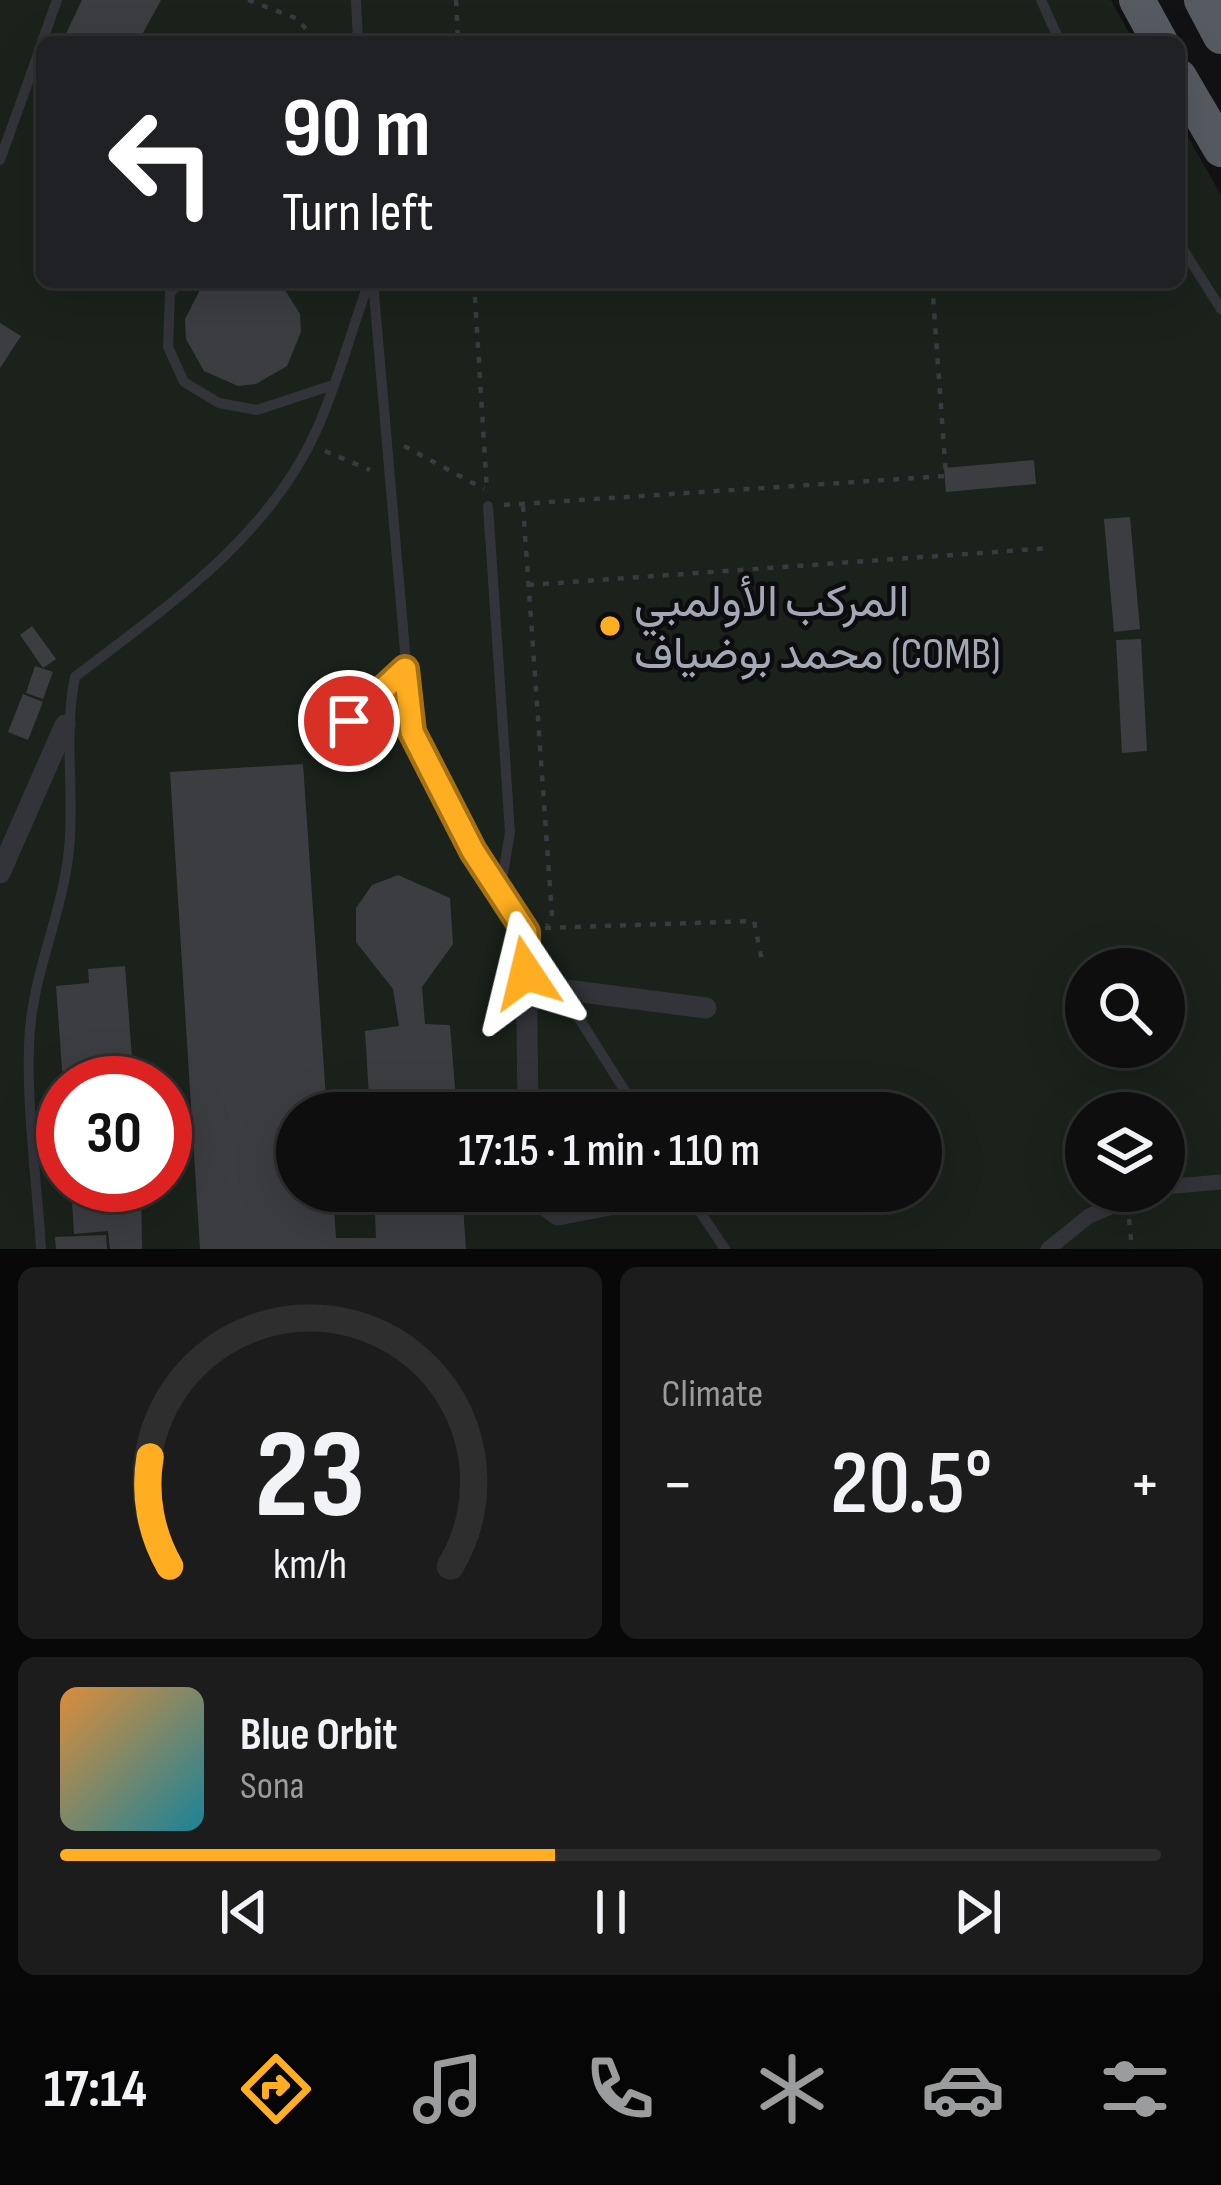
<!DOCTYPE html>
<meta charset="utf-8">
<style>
body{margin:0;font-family:"Sofia Sans Condensed",Vazirmatn,sans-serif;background:#1c1c1d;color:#f1f3f6;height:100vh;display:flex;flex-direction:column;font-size:45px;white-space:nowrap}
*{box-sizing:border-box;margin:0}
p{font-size:39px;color:#9b9c9e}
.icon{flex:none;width:66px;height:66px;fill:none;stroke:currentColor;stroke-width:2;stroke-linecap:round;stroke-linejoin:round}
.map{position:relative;height:1249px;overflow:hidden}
.side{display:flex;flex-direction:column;gap:18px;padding:18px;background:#080808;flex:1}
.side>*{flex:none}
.hud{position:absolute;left:36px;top:36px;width:1149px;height:252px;border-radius:18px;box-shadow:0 12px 48px #0002,0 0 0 3px #2e2e2f;background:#202124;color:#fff;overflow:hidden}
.fabs{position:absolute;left:1065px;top:948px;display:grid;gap:24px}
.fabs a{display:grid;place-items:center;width:120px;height:120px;border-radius:50%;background:#0e0e0f;box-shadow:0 12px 48px #0002,0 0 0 3px #2e2e2f;font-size:60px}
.speed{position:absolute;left:36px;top:1056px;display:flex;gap:24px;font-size:60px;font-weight:700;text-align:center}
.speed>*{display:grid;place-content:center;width:156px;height:156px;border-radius:50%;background:#0e0e0f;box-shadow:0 12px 48px #0002,0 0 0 3px #2e2e2f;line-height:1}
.speed .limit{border:18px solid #d22;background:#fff;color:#111}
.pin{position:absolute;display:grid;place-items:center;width:102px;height:102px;color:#fff;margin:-51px;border:6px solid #fff;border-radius:50%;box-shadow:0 3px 12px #0007}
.me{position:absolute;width:132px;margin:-66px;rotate:350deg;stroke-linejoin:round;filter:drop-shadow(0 0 9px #0008)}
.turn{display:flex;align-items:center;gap:42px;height:252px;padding:0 48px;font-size:54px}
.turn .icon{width:156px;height:156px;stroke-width:2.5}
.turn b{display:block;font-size:84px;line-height:102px}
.big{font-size:90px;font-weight:600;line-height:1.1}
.side .tile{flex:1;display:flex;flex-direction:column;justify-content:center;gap:18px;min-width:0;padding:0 42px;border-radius:18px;background:#1c1c1d}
.side .dial{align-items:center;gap:0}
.dial svg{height:312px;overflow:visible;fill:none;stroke:#2e2e2f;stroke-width:7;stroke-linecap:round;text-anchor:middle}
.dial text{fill:#f1f3f6;stroke:none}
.song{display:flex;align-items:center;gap:36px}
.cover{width:144px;height:144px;border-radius:18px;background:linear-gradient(135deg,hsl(30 70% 55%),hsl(190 70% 35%))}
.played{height:12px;border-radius:6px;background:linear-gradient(90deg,#feae20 45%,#2e2e2f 45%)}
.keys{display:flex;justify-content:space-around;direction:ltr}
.heat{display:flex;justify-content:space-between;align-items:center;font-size:66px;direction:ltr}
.side .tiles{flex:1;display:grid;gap:18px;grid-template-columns:1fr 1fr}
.tile:last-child{grid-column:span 2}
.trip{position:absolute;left:276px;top:1092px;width:666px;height:120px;border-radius:60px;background:#0e0e0f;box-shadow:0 12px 48px #0002,0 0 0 3px #2e2e2f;font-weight:600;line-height:120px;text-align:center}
.dock{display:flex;height:192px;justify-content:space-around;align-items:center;background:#060606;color:#9b9c9e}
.dock .icon{width:84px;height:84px}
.dock .current{color:#feae20}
.dock b{font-size:54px;color:#f1f3f6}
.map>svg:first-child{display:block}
</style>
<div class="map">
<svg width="1221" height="1249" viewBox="0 0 1221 1249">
<rect width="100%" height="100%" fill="#121214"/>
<!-- green -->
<path fill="#1a221b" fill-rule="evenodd" d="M0 0H1111L1134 42H42V282H1179V121L1221 195V1249H0ZM1086 969H1164V1047H1086ZM63 1083H165V1185H63ZM297 1113H921V1191H297ZM1086 1113H1164V1191H1086Z"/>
<!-- building -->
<g fill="#3c3d41">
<polygon points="82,0 161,0 138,42 62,42"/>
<polygon points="280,282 300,314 301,332 287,366 256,384 238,386 204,371 186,339 185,319 203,284"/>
<polygon points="0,323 21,336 0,368"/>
<polygon points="1034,460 1036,484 946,492 944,468"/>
<polygon points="1130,517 1140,629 1114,632 1104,519"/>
<polygon points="32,626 56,659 43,668 20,635"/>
<polygon points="1141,639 1147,751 1122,753 1116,640"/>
<polygon points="35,666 53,672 43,699 26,693"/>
<polygon points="23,694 43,702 28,740 8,732"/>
<polygon points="303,764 327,1113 297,1113 297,1191 333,1191 336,1238 376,1238 374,1191 462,1191 466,1249 200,1249 170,772"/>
<polygon points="398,875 450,898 453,944 422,987 425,1024 450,1025 457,1113 370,1113 365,1031 399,1026 393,989 356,942 356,908 372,885"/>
<polygon points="125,966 134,1083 63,1083 56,986 89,983 88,969"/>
<polygon points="71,1185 141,1185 142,1249 110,1249 108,1231 74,1234"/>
<polygon points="106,1235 107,1249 56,1249 55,1237"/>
</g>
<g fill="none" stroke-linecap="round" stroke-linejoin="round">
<!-- path -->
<g stroke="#393b40" stroke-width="4.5" stroke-dasharray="6 9" stroke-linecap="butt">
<polyline points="248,0 298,19 316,42"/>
<polyline points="456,0 458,42"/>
<polyline points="474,282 487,492"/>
<polyline points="404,446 484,489"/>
<polyline points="325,451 370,470"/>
<polyline points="504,505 946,476 932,282"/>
<polyline points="523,506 552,916 547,925"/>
<polyline points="528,585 1051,548"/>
<polyline points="545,928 754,921 763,966"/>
<polyline points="1129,1219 1132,1249"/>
</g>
<!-- service -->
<g stroke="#333439" stroke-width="10">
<polyline points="356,0 358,42"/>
<polyline points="1041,0 1060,42"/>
<polyline points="42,42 57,0"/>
<polyline points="0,160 42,43"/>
<polyline points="1179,243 1221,309"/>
<polyline points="181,282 170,293 168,347 184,382 219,403 257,410 333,385"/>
<polyline points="373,282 412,732 473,851 639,1113"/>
<polyline points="488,506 510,832 500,892"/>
<polyline points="686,1191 725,1249"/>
<path d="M41 1249C37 1183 27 1114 29 1047 30 978 62 918 69 850 75 791 63 736 75 677 166 607 268 539 317 429 338 382 351 331 369 282"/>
</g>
<!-- pedestrian -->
<g stroke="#333439" stroke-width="15">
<polyline points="1164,1187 1221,1182"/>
<polyline points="1048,1249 1089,1216 1148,1191"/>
</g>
<!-- minor -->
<g stroke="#333439" stroke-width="21">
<polyline points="315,738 349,721 405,669"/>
<polyline points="0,873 65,725"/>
<polyline points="526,932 528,1113"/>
<polyline points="566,990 706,1008"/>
<polyline points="538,1191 542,1203 558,1215 681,1191"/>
</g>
<!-- trunk -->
<g stroke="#565a61" stroke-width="36">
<polyline points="1137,0 1160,42"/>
<polyline points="1202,0 1221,36"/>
<polyline points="1179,77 1221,149"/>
</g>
</g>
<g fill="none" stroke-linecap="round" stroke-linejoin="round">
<defs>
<polyline id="route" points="349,721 405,669 412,732 473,851 526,932 526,973"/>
</defs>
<!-- route casing -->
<use href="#route" stroke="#a57115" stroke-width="30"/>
<!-- route -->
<use href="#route" stroke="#feae20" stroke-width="21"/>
</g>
<!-- markers -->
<circle fill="#feae20" stroke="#0d0d0f" stroke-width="4.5" cx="610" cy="626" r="12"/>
<g text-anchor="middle" stroke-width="9" stroke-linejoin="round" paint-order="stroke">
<!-- poi labels -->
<g font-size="45" fill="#a2a9b5" stroke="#0d0d0f" text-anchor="start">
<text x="634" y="616">المركب الأولمبي<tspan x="634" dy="52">محمد بوضياف (COMB)</tspan></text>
</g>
</g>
</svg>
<div class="fabs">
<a><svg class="icon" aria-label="search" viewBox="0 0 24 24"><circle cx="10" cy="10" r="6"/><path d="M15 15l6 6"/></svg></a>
<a><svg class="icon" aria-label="layers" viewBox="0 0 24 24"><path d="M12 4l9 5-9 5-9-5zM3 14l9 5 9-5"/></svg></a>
</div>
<div class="speed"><div class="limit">30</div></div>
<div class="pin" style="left:349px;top:721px;background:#d93025"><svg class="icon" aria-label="arrive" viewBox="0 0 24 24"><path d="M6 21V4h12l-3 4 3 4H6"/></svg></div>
<svg class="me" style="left:526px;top:973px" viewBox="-20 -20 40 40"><path d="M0-17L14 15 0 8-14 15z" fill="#feae20" stroke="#fff" stroke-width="4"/></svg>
<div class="trip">17:15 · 1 min · 110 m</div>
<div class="hud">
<div class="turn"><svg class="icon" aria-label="left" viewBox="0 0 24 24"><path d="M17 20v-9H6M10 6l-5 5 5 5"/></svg><div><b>90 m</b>Turn left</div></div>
</div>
</div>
<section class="side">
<div class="tiles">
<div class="tile dial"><svg viewBox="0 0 100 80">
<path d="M14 69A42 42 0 1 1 86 69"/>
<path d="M14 69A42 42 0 0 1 9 41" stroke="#feae20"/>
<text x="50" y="56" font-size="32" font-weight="700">23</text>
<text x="50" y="72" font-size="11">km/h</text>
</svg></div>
<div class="tile"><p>Climate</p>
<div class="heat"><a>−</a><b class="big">20.5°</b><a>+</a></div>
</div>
<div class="tile">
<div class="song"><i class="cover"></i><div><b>Blue Orbit</b><p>Sona</p></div></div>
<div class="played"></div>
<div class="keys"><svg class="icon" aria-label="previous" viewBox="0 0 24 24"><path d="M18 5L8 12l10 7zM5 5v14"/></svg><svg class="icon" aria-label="pause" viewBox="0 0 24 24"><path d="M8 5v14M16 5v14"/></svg><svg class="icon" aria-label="next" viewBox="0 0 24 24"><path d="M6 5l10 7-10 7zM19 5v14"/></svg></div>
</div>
</div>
</section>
<nav class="dock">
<b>17:14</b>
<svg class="icon current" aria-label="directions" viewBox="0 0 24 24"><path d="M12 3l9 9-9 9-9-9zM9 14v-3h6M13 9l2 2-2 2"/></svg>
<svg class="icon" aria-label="music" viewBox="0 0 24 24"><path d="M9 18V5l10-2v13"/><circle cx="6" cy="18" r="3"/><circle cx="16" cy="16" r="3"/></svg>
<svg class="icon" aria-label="phone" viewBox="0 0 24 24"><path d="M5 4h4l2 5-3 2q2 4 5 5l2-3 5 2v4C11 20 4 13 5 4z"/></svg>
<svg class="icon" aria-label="climate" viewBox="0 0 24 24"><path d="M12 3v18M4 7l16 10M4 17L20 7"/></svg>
<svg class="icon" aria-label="car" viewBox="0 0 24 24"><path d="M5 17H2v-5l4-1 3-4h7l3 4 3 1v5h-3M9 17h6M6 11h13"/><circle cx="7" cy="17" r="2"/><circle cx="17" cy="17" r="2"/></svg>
<svg class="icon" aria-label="filters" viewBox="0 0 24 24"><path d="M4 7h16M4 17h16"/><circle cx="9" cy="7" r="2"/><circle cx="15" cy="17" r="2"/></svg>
</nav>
